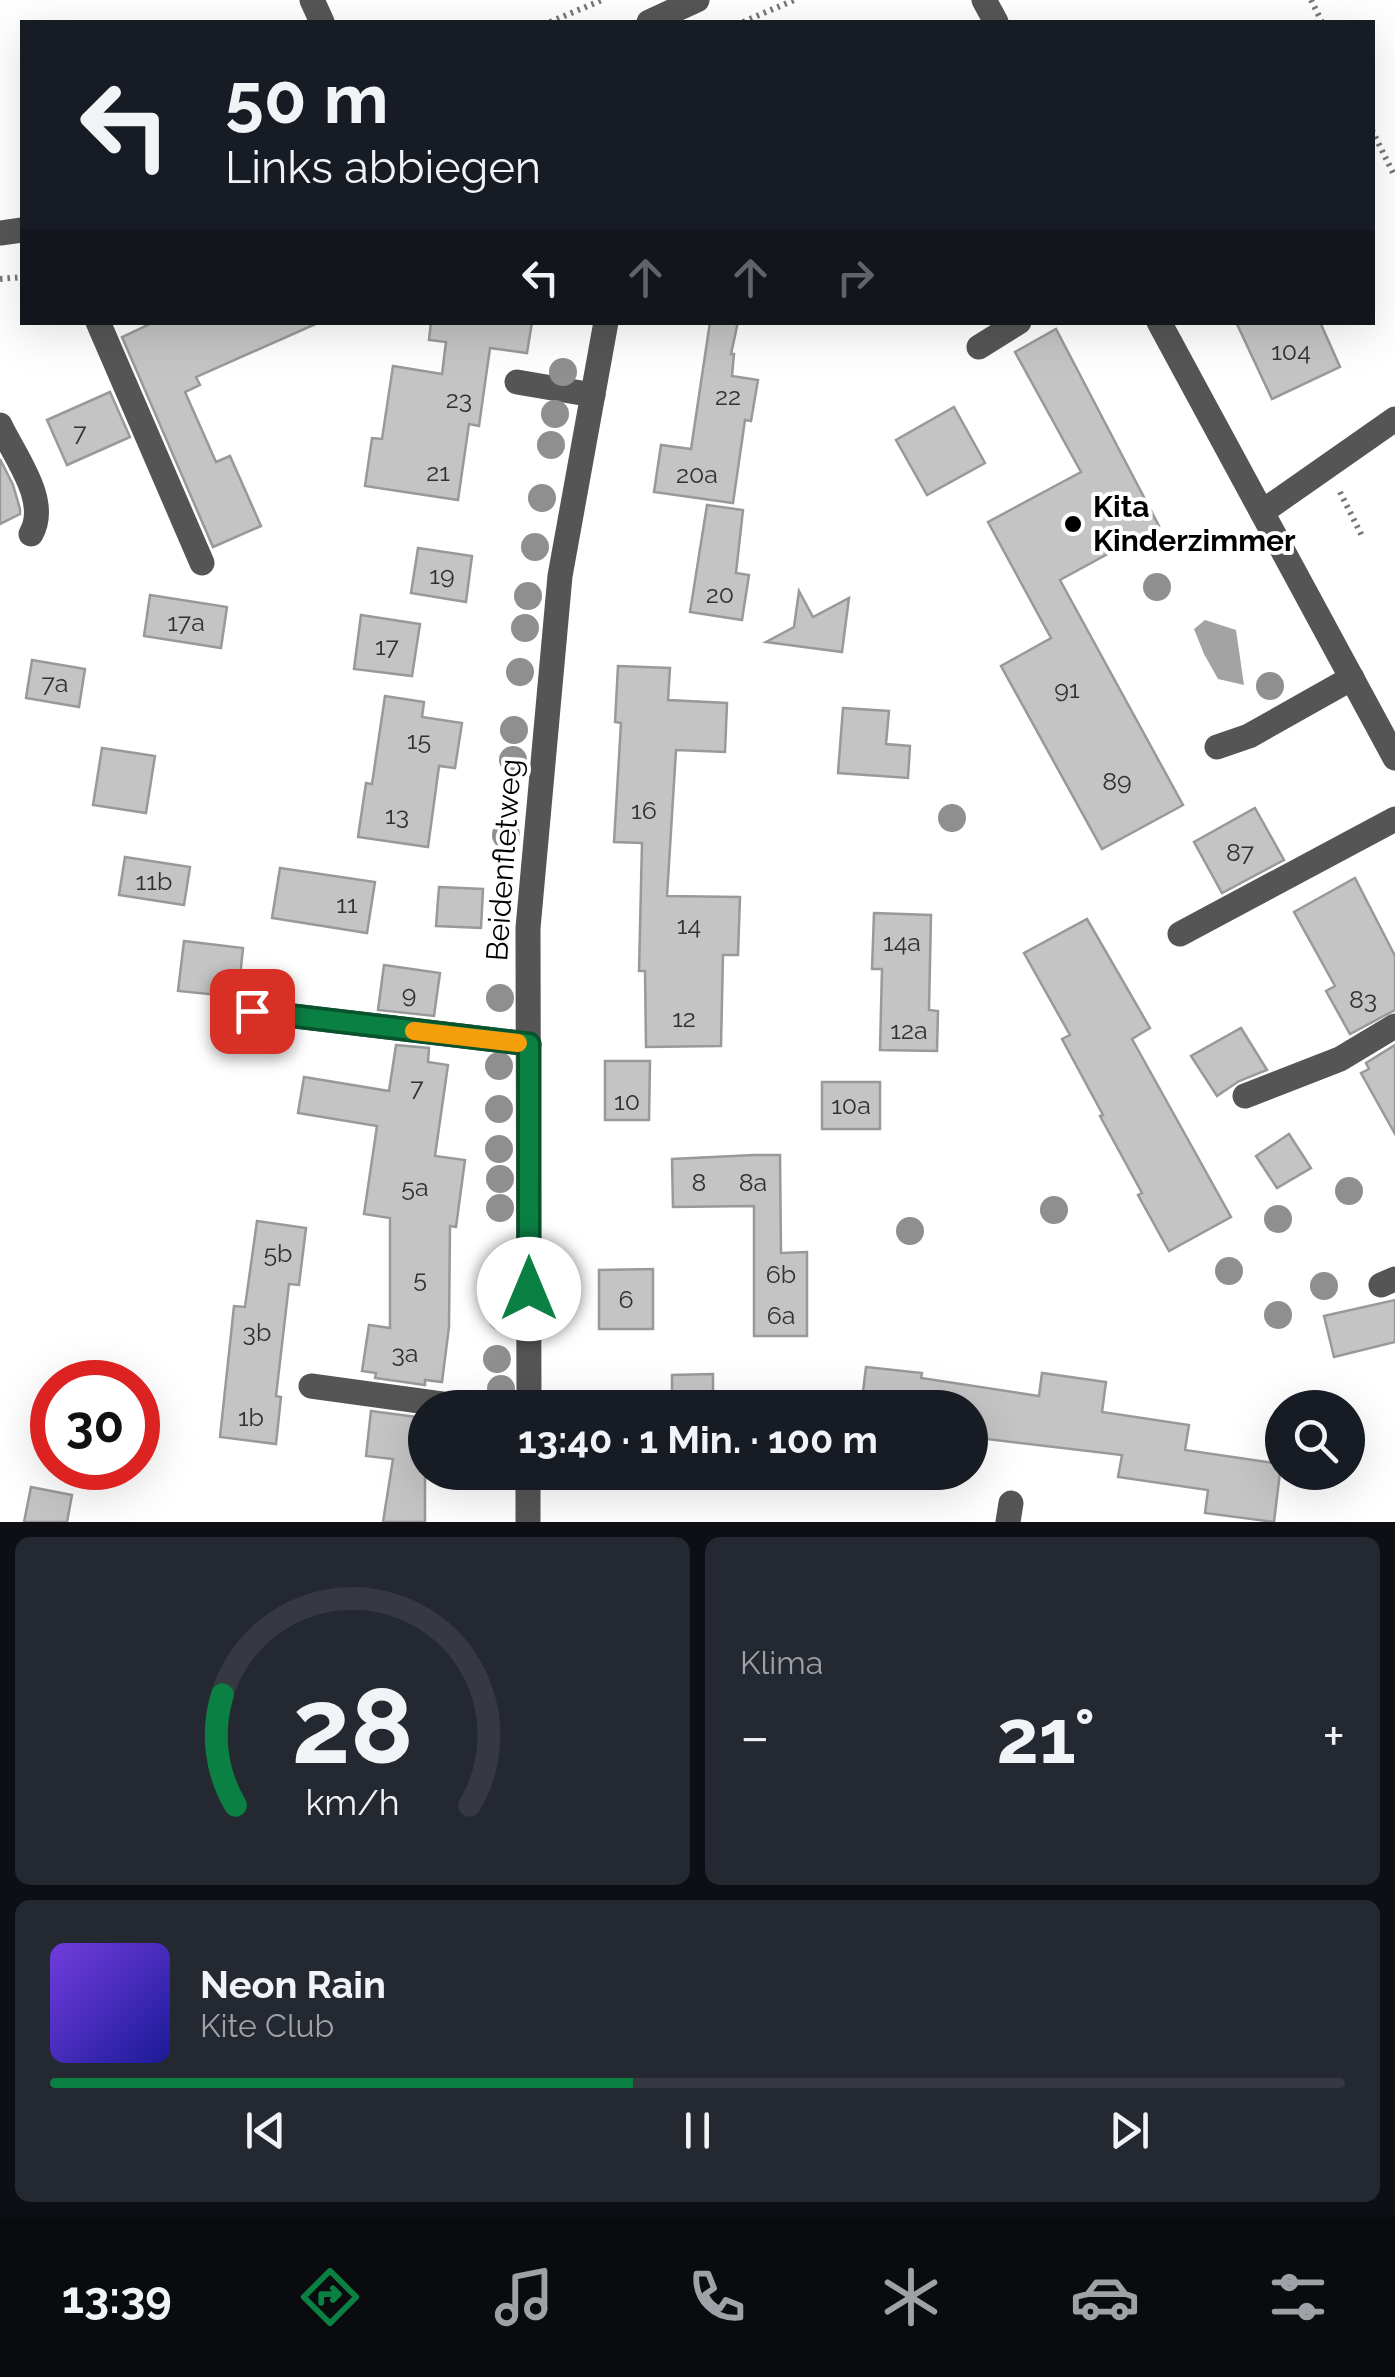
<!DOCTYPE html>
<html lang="de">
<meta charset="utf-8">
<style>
body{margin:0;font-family:Raleway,sans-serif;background:#242831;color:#f1f3f6;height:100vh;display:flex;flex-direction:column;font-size:38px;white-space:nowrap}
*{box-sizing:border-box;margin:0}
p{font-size:32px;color:#9ea1a6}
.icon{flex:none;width:55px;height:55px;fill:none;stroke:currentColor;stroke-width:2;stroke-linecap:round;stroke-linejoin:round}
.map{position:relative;height:1522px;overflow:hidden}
.sheet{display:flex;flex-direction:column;gap:15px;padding:15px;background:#0d0f14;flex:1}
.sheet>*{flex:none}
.guide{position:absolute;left:20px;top:20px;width:1355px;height:305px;border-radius:0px;box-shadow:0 10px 40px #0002;background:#171b24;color:#f1f3f6;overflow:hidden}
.controls{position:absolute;left:1265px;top:1390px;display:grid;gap:20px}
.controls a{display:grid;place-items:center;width:100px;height:100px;border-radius:50%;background:#171b24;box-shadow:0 10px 40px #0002;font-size:50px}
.speed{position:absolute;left:30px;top:1360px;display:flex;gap:20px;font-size:50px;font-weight:700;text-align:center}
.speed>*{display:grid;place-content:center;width:130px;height:130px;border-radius:50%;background:#171b24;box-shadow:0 10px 40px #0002;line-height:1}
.speed .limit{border:15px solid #d22;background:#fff;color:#111}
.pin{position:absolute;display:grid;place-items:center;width:85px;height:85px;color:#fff;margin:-42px;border-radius:20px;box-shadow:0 5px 15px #0006}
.me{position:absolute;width:110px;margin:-55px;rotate:0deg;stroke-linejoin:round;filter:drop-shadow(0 0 8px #0008)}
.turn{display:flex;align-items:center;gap:35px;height:210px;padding:0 40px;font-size:45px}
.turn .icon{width:130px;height:130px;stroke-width:2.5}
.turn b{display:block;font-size:70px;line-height:85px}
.lanes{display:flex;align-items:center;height:95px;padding:0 40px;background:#0003;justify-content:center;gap:50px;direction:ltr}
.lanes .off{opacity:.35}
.big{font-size:75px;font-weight:700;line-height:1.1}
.sheet .card{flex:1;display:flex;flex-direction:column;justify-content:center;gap:15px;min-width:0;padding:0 35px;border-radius:15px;background:#242831}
.sheet .dial{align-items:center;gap:0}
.dial svg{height:260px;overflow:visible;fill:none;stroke:#363941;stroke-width:7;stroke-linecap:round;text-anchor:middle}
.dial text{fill:#f1f3f6;stroke:none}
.song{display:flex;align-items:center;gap:30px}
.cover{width:120px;height:120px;border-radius:15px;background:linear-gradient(135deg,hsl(260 70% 55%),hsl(240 70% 35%))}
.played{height:10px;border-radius:5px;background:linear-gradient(90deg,#0b8043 45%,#363941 45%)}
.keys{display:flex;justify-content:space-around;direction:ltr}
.heat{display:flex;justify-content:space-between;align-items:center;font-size:55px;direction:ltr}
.sheet .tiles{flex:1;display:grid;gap:15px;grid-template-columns:1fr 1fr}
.card:last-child{grid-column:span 2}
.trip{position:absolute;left:408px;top:1390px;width:580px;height:100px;border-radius:50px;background:#171b24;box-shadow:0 10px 40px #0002;font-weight:700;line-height:100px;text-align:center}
.tabs{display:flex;height:160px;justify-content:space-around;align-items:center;background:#090b0e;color:#9ea1a6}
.tabs .icon{width:70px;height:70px}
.tabs .selected{color:#0b8043}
.tabs b{font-size:45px;color:#f1f3f6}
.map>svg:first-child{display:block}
</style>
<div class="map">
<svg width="1395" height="1522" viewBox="0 0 1395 1522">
<rect width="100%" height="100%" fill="#fff"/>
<!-- water -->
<polygon fill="#a3a3a3" points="1205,620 1236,630 1244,685 1218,679 1204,654 1194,629"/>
<!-- building -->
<g fill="#c4c4c4" stroke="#999" stroke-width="2.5">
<polygon points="154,322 320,322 196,377 200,385 185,392 216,462 230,456 261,526 213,547 122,337"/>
<polygon points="431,322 532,322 527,353 490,348 479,426 469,424 458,500 365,486 372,438 382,439 393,366 442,374 446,342 429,340"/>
<polygon points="710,322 738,322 731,354 734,354 732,376 758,380 751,421 745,420 733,503 654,492 661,445 691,449"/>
<polygon points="1236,322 1320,322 1340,367 1272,399"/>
<polygon points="1056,329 1159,526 1060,580 1183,805 1102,849 1001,666 1051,638 988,522 1081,472 1015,352"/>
<polygon points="110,392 130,437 67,465 47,420"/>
<polygon points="954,407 985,463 927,495 896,440"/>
<polygon points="0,459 13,485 20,509 20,514 0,524"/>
<polygon points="707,505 743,510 736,573 749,575 742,620 690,612"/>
<polygon points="418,548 472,556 466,602 411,593"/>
<polygon points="799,591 813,617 849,598 842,652 766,642 794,627"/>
<polygon points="150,595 227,607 221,648 144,636"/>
<polygon points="361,615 420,624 412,676 354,669"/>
<polygon points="32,660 85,669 79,707 26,698"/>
<polygon points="618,666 670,668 668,700 727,703 725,752 676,750 667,896 740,897 738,955 723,955 721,1046 646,1047 645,971 639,971 642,843 614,842 621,723 615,722"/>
<polygon points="385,696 424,702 422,717 462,723 455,768 439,766 428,847 358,837 366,783 372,784"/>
<polygon points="843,708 889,711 886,744 910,746 908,778 838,773"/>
<polygon points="102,748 155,756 146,813 93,805"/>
<polygon points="1255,808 1284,860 1222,893 1194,842"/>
<polygon points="125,857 190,867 184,905 119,895"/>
<polygon points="280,868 375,882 367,933 272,918"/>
<polygon points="1355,878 1395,956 1395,1010 1350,1034 1326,991 1335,986 1294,912"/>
<polygon points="439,887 483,889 481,928 436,926"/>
<polygon points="874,913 931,915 929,1010 938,1011 937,1051 880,1050 882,969 872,969"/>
<polygon points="1087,919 1150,1028 1132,1039 1231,1217 1169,1251 1138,1195 1142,1193 1100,1116 1103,1115 1062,1039 1070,1035 1024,953"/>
<polygon points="184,941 243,948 238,997 178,991"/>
<polygon points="384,965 440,973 434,1016 378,1010"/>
<polygon points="1241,1028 1267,1070 1239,1081 1217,1096 1191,1056"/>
<polygon points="396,1045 429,1048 428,1062 448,1065 435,1156 465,1160 456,1227 450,1226 449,1327 442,1382 425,1380 425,1385 375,1378 376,1373 362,1371 369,1325 390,1328 390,1218 364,1214 377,1126 298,1113 304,1077 389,1091"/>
<polygon points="1395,1045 1395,1134 1361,1073 1369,1069 1366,1063"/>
<polygon points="605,1061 650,1061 649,1120 605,1120"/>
<rect x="822" y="1082" width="58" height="47"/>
<polygon points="1289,1134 1311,1168 1277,1188 1256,1156"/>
<polygon points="754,1155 780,1155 781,1253 807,1252 807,1336 754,1336 754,1206 673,1207 672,1159"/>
<polygon points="257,1221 306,1228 299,1285 289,1284 276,1396 281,1397 276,1444 220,1437 234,1306 245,1307"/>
<polygon points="653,1269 653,1329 599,1329 599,1270"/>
<polygon points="1395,1300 1395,1342 1334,1357 1324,1316"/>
<polygon points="866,1367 922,1373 921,1378 1039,1396 1042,1373 1106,1382 1102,1412 1189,1425 1185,1450 1281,1464 1274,1522 1205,1513 1208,1490 1118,1477 1122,1455 970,1437 970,1408 861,1408"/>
<polygon points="713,1374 713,1408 672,1408 672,1375"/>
<polygon points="371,1411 425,1418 425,1522 383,1522 393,1459 366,1456"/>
<polygon points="31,1487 72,1495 67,1522 24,1522"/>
</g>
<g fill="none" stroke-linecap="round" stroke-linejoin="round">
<!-- path -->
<g stroke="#777" stroke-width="6" stroke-dasharray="2.5 5" stroke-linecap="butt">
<polyline points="1311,0 1322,22"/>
<polyline points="550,22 602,0"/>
<polyline points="743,22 794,0"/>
<polyline points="1372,130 1395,177"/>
<polyline points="0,279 22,277"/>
<polyline points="1340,492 1362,536"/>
</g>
<!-- minor -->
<g stroke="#555" stroke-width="25">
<polyline points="312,0 322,22"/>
<polyline points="984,0 996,22"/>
<polyline points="649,22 697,0"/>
<polyline points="0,233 22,230"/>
<polyline points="98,322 202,563"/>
<polyline points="1159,322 1395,758"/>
<polyline points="979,347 1019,322"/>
<polyline points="517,382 593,395"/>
<path d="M0 425C15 457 50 501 31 534"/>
<polyline points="1262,512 1395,419"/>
<polyline points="1217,747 1249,736 1352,678"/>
<polyline points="1180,934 1395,819"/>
<polyline points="252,1011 529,1044"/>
<polyline points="1245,1096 1340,1059 1395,1026"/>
<polyline points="1381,1285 1395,1279"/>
<polyline points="311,1386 471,1408"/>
<polyline points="529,1408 528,928 560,576 606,322"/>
<polyline points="528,1522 528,1472"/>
<polyline points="1008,1522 1011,1503"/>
</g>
</g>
<!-- trees -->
<g fill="#8f8f8f">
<circle cx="563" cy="372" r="14"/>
<circle cx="555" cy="414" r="14"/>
<circle cx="551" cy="445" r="14"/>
<circle cx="542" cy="498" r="14"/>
<circle cx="535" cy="547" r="14"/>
<circle cx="1157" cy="587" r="14"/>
<circle cx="528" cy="596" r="14"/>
<circle cx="525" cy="628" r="14"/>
<circle cx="520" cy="672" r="14"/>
<circle cx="1270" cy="686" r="14"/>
<circle cx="514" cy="730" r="14"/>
<circle cx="513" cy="760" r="14"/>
<circle cx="952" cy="818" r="14"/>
<circle cx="506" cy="835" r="14"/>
<circle cx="500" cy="998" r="14"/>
<circle cx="499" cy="1066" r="14"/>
<circle cx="499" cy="1109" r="14"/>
<circle cx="499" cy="1149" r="14"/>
<circle cx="500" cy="1179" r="14"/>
<circle cx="1349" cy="1191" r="14"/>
<circle cx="500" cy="1208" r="14"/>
<circle cx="1054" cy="1210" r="14"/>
<circle cx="1278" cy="1219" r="14"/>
<circle cx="910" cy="1231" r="14"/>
<circle cx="1229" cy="1271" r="14"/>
<circle cx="502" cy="1283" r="14"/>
<circle cx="1324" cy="1286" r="14"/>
<circle cx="1278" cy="1315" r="14"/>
<circle cx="502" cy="1317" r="14"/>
<circle cx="497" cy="1359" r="14"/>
<circle cx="501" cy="1389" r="14"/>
</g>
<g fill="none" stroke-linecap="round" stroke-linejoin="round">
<defs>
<polyline id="route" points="252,1011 529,1044 529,1289"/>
</defs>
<!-- route casing -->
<use href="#route" stroke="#07532c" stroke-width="25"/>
<!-- route -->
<use href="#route" stroke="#0b8043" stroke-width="18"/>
<!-- slow -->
<polyline stroke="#f59e0b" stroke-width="18" points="414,1031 518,1043"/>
</g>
<!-- markers -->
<circle fill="#000" stroke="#fff" stroke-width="4" cx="1073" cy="524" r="10"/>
<g text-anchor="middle" stroke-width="8" stroke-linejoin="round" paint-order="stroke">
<!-- number labels -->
<g font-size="25" fill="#313131">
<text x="1291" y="360">104</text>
<text x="728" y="405">22</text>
<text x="459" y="408">23</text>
<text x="80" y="441">7</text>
<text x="438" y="481">21</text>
<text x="697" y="483">20a</text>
<text x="442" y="584">19</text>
<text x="720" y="603">20</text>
<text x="186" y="631">17a</text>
<text x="387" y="655">17</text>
<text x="55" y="692">7a</text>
<text x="1067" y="698">91</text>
<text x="419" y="749">15</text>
<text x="1117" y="790">89</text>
<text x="644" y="819">16</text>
<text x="397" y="824">13</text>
<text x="1240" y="861">87</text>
<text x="154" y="890">11b</text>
<text x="347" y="913">11</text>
<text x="689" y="934">14</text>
<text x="902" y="951">14a</text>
<text x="409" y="1003">9</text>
<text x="1363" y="1008">83</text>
<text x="684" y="1027">12</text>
<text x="909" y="1039">12a</text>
<text x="417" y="1096">7</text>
<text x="627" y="1110">10</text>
<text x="851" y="1114">10a</text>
<text x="699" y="1191">8</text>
<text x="753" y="1191">8a</text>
<text x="415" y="1196">5a</text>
<text x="278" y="1262">5b</text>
<text x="781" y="1283">6b</text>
<text x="420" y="1287">5</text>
<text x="626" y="1308">6</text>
<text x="781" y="1324">6a</text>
<text x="257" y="1341">3b</text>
<text x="405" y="1362">3a</text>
<text x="251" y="1426">1b</text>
</g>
<!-- poi labels -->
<g font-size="30" font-weight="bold" fill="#000" stroke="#fff" text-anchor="start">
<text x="1093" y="517">Kita<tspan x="1093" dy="34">Kinderzimmer</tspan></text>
</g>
<!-- street labels -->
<g font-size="30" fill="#000" stroke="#fff">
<text transform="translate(504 860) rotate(-86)" y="10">Beidenfletweg</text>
</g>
</g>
</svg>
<div class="controls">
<a><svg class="icon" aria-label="search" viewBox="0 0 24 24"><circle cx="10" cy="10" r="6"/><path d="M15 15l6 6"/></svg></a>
</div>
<div class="speed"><div class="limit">30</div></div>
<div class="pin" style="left:252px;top:1011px;background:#d93025"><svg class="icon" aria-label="arrive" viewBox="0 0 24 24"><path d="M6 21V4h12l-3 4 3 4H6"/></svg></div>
<svg class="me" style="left:529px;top:1289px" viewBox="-20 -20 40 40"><circle r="19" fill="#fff"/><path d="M0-13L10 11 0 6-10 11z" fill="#0b8043"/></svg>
<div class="trip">13:40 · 1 Min. · 100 m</div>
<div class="guide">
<div class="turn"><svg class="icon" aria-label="left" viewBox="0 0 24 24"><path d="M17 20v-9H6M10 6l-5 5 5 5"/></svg><div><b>50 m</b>Links abbiegen</div></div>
<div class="lanes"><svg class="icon" aria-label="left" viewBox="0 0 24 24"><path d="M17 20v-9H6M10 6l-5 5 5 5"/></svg><svg class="icon off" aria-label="ahead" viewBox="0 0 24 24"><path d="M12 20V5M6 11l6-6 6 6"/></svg><svg class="icon off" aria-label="ahead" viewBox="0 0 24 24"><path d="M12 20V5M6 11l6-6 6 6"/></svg><svg class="icon off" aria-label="right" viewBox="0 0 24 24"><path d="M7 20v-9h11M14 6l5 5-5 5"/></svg></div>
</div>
</div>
<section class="sheet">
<div class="tiles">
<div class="card dial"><svg viewBox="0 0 100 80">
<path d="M14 69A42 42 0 1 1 86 69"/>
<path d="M14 69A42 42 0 0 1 10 35" stroke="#0b8043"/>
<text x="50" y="56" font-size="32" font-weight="700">28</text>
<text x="50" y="72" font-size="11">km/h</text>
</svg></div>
<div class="card"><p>Klima</p>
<div class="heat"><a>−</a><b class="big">21°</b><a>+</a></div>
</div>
<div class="card">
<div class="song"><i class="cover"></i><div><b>Neon Rain</b><p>Kite Club</p></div></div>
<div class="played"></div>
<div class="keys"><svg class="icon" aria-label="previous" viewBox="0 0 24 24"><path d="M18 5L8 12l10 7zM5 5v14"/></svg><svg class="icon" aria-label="pause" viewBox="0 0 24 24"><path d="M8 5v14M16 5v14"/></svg><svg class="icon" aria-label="next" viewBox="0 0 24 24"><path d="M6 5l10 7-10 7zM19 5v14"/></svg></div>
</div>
</div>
</section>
<nav class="tabs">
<b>13:39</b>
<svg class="icon selected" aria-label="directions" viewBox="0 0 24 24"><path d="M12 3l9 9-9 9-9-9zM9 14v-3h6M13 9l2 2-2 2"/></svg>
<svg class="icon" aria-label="music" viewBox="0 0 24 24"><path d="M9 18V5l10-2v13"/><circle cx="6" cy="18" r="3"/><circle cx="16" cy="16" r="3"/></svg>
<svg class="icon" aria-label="phone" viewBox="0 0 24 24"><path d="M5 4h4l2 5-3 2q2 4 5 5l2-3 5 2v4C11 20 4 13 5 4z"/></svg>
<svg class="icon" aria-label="climate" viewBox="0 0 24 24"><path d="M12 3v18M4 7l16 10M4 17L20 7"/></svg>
<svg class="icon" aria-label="car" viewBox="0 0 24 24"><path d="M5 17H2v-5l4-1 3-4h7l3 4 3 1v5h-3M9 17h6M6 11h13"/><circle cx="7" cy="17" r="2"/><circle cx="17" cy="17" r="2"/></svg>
<svg class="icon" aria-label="filters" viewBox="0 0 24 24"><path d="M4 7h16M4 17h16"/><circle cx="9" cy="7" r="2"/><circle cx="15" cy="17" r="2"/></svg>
</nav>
